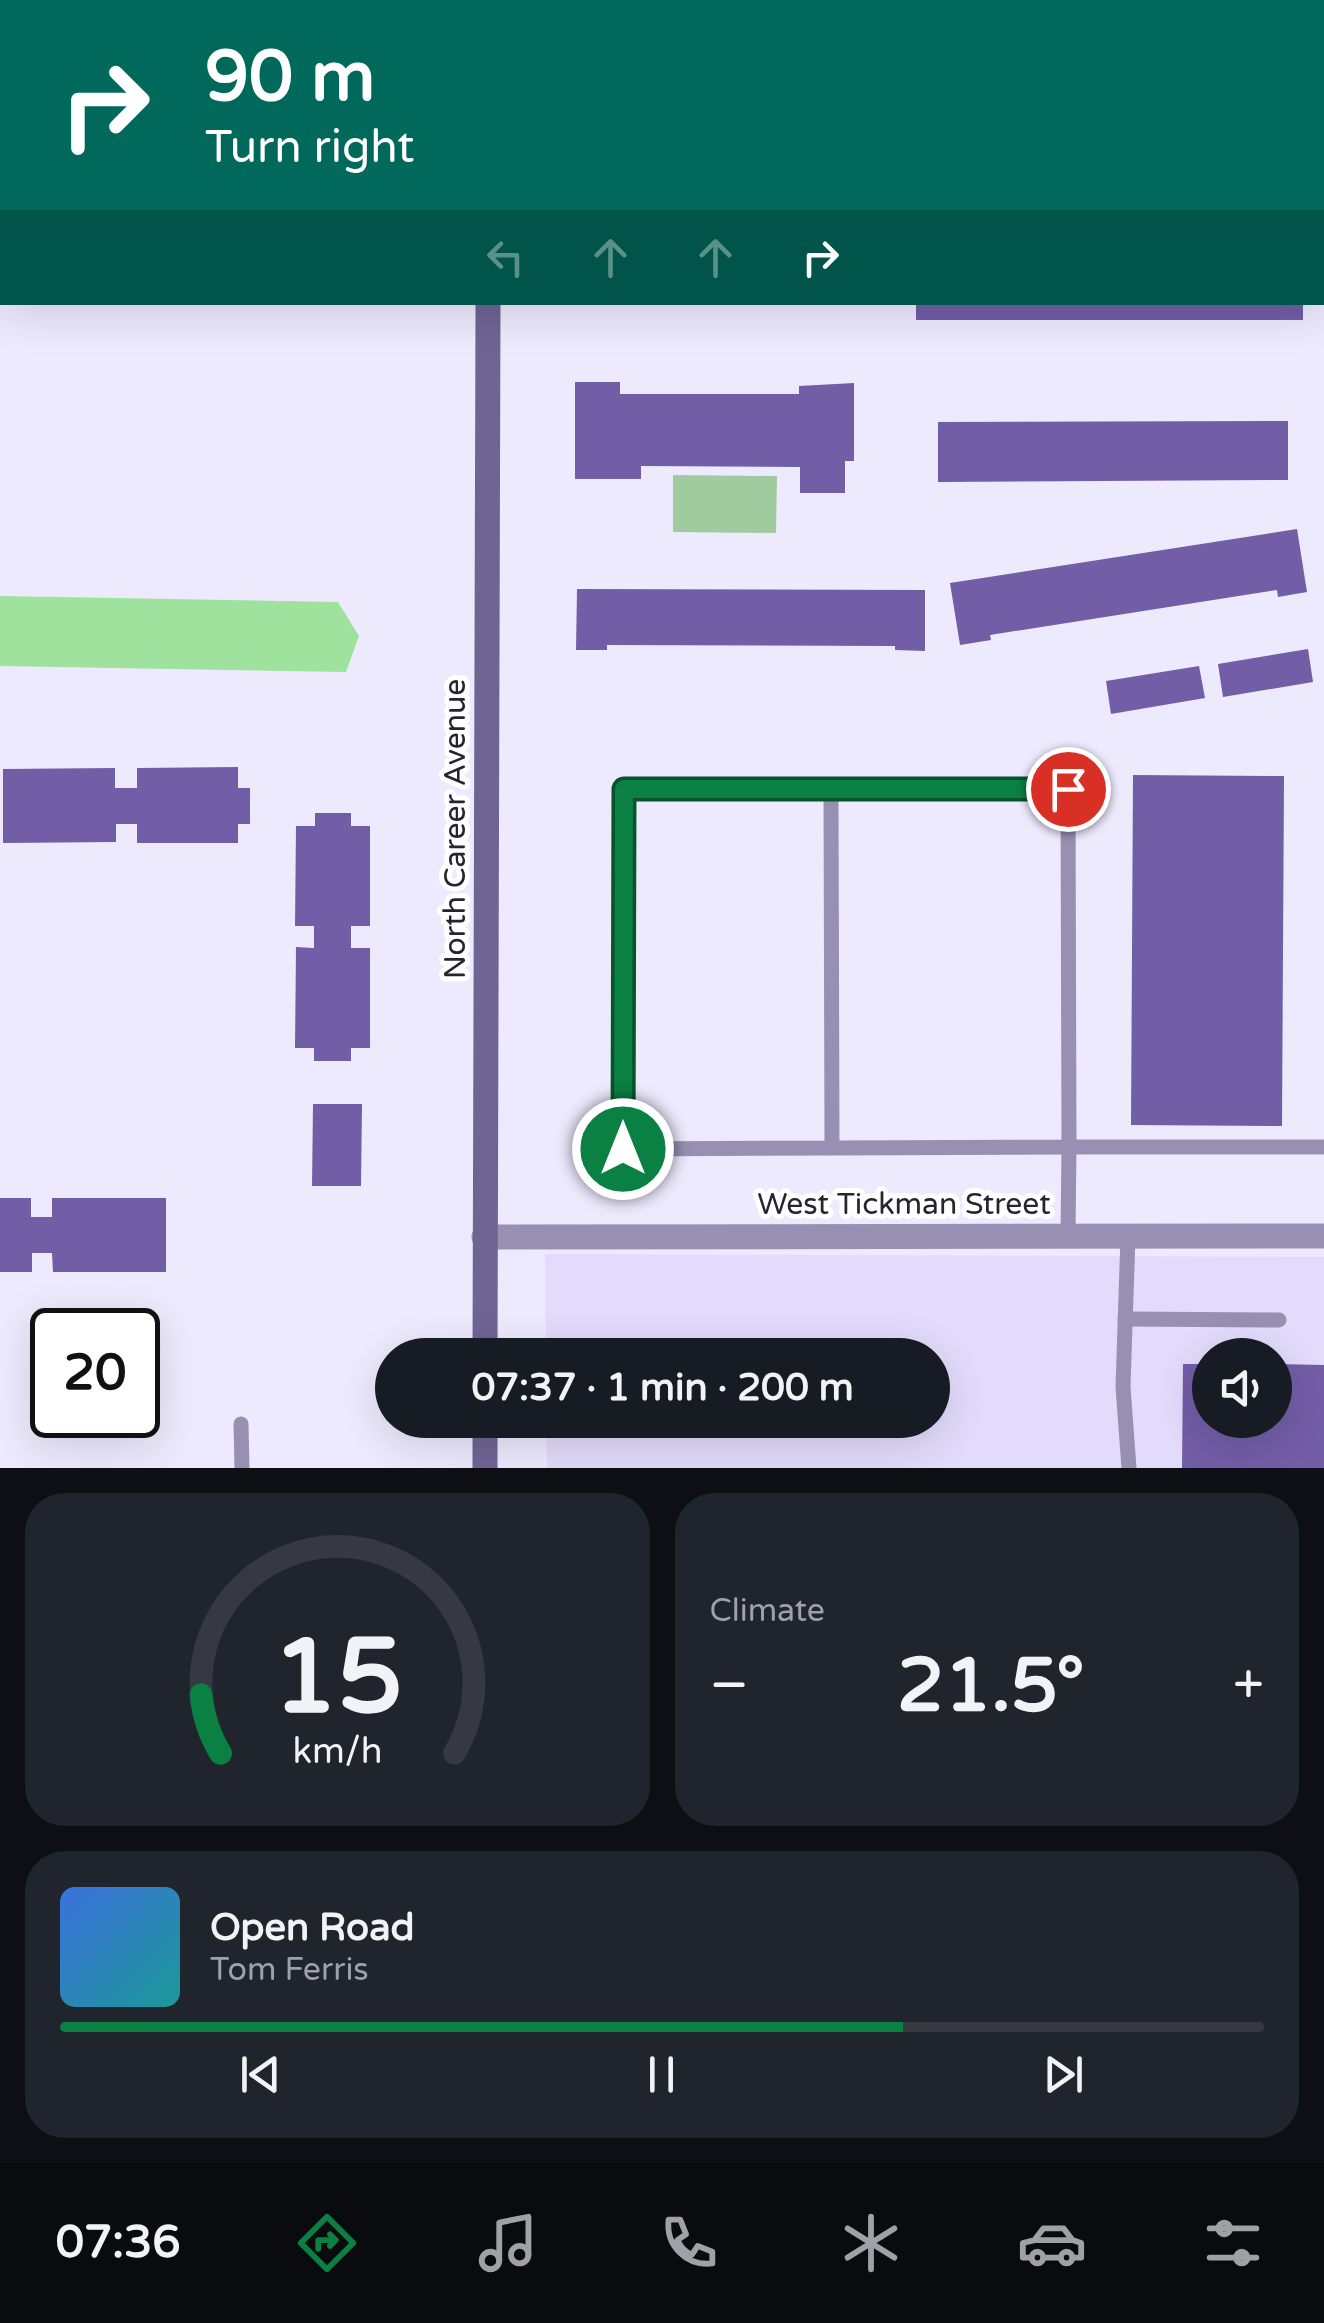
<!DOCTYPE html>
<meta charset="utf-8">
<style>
body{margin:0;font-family:"Varela Round",sans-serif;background:#20242c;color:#f1f3f6;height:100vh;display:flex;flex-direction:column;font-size:38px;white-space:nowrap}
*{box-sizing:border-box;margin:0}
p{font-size:32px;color:#9ea1a6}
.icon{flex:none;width:55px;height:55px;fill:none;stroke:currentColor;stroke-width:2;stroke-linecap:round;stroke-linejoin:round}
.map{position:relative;height:1468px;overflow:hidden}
.panel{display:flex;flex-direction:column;gap:25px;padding:25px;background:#0d0f14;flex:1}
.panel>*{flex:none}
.banner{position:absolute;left:0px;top:0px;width:1325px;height:305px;box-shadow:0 10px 40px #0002;background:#00695c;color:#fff;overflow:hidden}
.fabs{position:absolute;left:1192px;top:1338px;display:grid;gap:20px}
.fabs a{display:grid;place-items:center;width:100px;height:100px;border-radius:50%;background:#171b24;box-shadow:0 10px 40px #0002;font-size:50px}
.speed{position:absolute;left:30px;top:1308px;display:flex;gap:20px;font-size:50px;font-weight:700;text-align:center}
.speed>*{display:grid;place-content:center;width:130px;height:130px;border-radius:50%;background:#171b24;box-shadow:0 10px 40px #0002;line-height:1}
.speed .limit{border:5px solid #111;border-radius:15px;background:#fff;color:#111}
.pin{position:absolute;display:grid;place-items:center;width:85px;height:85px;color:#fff;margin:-42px;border:5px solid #fff;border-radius:50%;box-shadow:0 2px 10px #0007}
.me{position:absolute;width:110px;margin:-55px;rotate:0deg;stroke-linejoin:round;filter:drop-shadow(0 0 8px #0008)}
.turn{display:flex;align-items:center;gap:35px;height:210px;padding:0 40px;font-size:45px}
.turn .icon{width:130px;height:130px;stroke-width:2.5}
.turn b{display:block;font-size:70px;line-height:85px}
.lanes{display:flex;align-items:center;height:95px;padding:0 40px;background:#0003;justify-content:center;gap:50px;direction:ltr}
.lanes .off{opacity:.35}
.big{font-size:75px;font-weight:700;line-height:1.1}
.panel .widget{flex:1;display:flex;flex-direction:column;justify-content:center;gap:15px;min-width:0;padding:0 35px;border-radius:40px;background:#20242c}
.panel .dial{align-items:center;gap:0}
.dial svg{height:260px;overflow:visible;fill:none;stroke:#363941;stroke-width:7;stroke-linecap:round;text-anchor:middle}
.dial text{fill:#f1f3f6;stroke:none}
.song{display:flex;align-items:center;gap:30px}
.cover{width:120px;height:120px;border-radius:15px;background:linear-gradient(135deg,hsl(220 70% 55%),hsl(180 70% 35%))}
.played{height:10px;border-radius:5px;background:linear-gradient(90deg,#0b8043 70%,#363941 70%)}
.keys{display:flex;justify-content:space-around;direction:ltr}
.heat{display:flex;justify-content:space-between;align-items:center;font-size:55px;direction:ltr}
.panel .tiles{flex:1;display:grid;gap:25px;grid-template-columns:1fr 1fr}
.widget:last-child{grid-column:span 2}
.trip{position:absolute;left:375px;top:1338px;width:575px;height:100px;border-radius:50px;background:#171b24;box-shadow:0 10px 40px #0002;font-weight:700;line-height:100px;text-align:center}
.tab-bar{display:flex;height:160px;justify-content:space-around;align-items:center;background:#090b0e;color:#9ea1a6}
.tab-bar .icon{width:70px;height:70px}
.tab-bar .selected{color:#0b8043}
.tab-bar b{font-size:45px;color:#f1f3f6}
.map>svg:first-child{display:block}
</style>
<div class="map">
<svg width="1324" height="1468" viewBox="0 0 1324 1468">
<rect width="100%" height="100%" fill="#eeeafe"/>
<!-- built -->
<g fill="#e2dbfb" fill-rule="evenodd">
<polygon points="846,0 1324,0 1324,244 1322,2"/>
<path d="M545 1254 1324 1257V1468H547L546 1420H932V1355H546ZM1210 1355H1275V1420H1210Z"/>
</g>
<!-- green -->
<polygon fill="#a0cb9f" points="673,475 777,476 776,533 673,532"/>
<!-- water -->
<polygon fill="#9fe29e" points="0,596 338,602 359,636 346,672 0,666"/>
<!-- building -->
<g fill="#725da7">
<rect x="916" y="302" width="387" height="18"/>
<polygon points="575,382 620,382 620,394 799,394 799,386 854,383 854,461 845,461 845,493 800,493 800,467 641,466 641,479 575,479"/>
<polygon points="1288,421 1288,480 938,482 938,422"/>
<polygon points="1297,529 1307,592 1278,597 1277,590 990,635 991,640 960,645 950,583"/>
<polygon points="577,589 925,590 925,651 895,650 895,646 607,645 607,650 576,650"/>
<polygon points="1308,649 1313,682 1223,697 1218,664"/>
<polygon points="1199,666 1205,698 1111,714 1106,681"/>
<polygon points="238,767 238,788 250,788 250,824 238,824 238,843 137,843 137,824 116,824 116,842 3,843 3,769 115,768 115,788 137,788 137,768"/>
<polygon points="1133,775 1284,776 1282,1126 1131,1125"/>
<polygon points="315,813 351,813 351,826 370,826 370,926 351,926 351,948 370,948 370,1048 351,1048 351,1061 314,1061 314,1048 295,1048 296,947 314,948 314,926 295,926 296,826 315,826"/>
<polygon points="313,1104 362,1104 361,1186 312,1186"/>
<polygon points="0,1198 31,1198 31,1217 52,1217 52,1198 166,1198 166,1272 53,1272 52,1253 32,1253 32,1272 0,1272"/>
<polygon points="1183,1364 1210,1364 1210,1420 1275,1420 1275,1364 1324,1365 1324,1468 1182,1468"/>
</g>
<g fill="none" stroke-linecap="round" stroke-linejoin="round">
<!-- lane -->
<g stroke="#9890b3" stroke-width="15">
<polyline points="831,790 624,789 623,1149 832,1148 831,790 1068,789 1069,1147 832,1148"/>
<polyline points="1068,1236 1069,1147 1324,1147"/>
<polyline points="1128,1236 1123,1387 1129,1468"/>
<polyline points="1125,1319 1279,1320"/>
<polyline points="241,1424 242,1468"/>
</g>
<!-- street -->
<g stroke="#9890b3" stroke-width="25">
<polyline points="1322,192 1324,192"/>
<polyline points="484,1237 1324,1236"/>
</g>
<!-- secondary -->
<g stroke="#706495" stroke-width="25">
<polyline points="487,0 487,2"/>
<polyline points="485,1355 488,302"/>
<polyline points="485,1420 485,1468"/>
</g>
</g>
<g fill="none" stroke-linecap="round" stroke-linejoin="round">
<defs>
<polyline id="route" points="623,1149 624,789 1068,789"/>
</defs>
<!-- route casing -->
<use href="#route" stroke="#07532c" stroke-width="25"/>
<!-- route -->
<use href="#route" stroke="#0b8043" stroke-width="18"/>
</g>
<g text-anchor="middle" stroke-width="10" stroke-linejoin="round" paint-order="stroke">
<!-- street labels -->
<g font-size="30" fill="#26242d" stroke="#fff">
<text transform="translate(455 829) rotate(-90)" y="10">North Career Avenue</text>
<text x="904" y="1214">West Tickman Street</text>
</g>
</g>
</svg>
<div class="fabs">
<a><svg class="icon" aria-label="sound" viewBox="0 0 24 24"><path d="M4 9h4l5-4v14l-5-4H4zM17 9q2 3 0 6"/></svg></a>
</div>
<div class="speed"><div class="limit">20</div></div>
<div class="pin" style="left:1068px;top:789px;background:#d93025"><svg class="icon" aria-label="arrive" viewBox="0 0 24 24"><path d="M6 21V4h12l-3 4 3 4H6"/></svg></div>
<svg class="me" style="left:623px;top:1149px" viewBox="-20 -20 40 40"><circle r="17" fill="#0b8043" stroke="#fff" stroke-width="3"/><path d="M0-11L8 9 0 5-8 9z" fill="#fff"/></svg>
<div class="trip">07:37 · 1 min · 200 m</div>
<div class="banner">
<div class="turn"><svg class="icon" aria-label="right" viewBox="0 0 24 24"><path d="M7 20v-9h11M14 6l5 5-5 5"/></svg><div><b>90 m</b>Turn right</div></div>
<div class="lanes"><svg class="icon off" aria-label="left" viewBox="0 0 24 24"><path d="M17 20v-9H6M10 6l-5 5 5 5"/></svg><svg class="icon off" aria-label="ahead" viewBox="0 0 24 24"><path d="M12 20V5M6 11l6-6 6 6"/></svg><svg class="icon off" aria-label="ahead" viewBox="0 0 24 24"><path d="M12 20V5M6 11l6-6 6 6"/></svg><svg class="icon" aria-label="right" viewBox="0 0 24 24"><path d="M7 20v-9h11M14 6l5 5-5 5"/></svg></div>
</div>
</div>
<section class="panel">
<div class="tiles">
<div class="widget dial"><svg viewBox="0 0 100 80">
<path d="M14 69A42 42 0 1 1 86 69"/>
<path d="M14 69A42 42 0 0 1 8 51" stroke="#0b8043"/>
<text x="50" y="56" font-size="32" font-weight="700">15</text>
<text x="50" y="72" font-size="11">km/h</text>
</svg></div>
<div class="widget"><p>Climate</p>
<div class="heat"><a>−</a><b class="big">21.5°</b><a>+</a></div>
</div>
<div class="widget">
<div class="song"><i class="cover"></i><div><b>Open Road</b><p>Tom Ferris</p></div></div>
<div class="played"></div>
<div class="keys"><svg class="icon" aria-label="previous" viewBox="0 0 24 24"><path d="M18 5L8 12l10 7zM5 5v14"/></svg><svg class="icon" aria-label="pause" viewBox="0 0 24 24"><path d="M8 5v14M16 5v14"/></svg><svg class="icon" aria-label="next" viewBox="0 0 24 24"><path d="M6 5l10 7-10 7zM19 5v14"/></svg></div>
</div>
</div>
</section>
<nav class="tab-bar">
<b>07:36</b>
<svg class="icon selected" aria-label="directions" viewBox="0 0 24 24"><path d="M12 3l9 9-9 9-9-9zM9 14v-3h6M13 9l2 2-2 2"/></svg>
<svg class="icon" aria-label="music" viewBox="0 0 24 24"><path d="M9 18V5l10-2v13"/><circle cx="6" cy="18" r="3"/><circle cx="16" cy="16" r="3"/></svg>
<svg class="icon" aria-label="phone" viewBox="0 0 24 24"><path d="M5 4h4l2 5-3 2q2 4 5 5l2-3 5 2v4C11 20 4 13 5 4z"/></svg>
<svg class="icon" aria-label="climate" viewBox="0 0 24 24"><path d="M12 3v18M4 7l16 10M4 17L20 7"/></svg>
<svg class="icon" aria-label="car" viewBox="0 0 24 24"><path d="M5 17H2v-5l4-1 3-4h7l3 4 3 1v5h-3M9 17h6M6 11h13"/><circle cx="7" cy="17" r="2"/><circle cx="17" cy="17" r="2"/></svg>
<svg class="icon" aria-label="filters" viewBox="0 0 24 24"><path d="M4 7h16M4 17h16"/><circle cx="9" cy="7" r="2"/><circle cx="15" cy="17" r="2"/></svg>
</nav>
